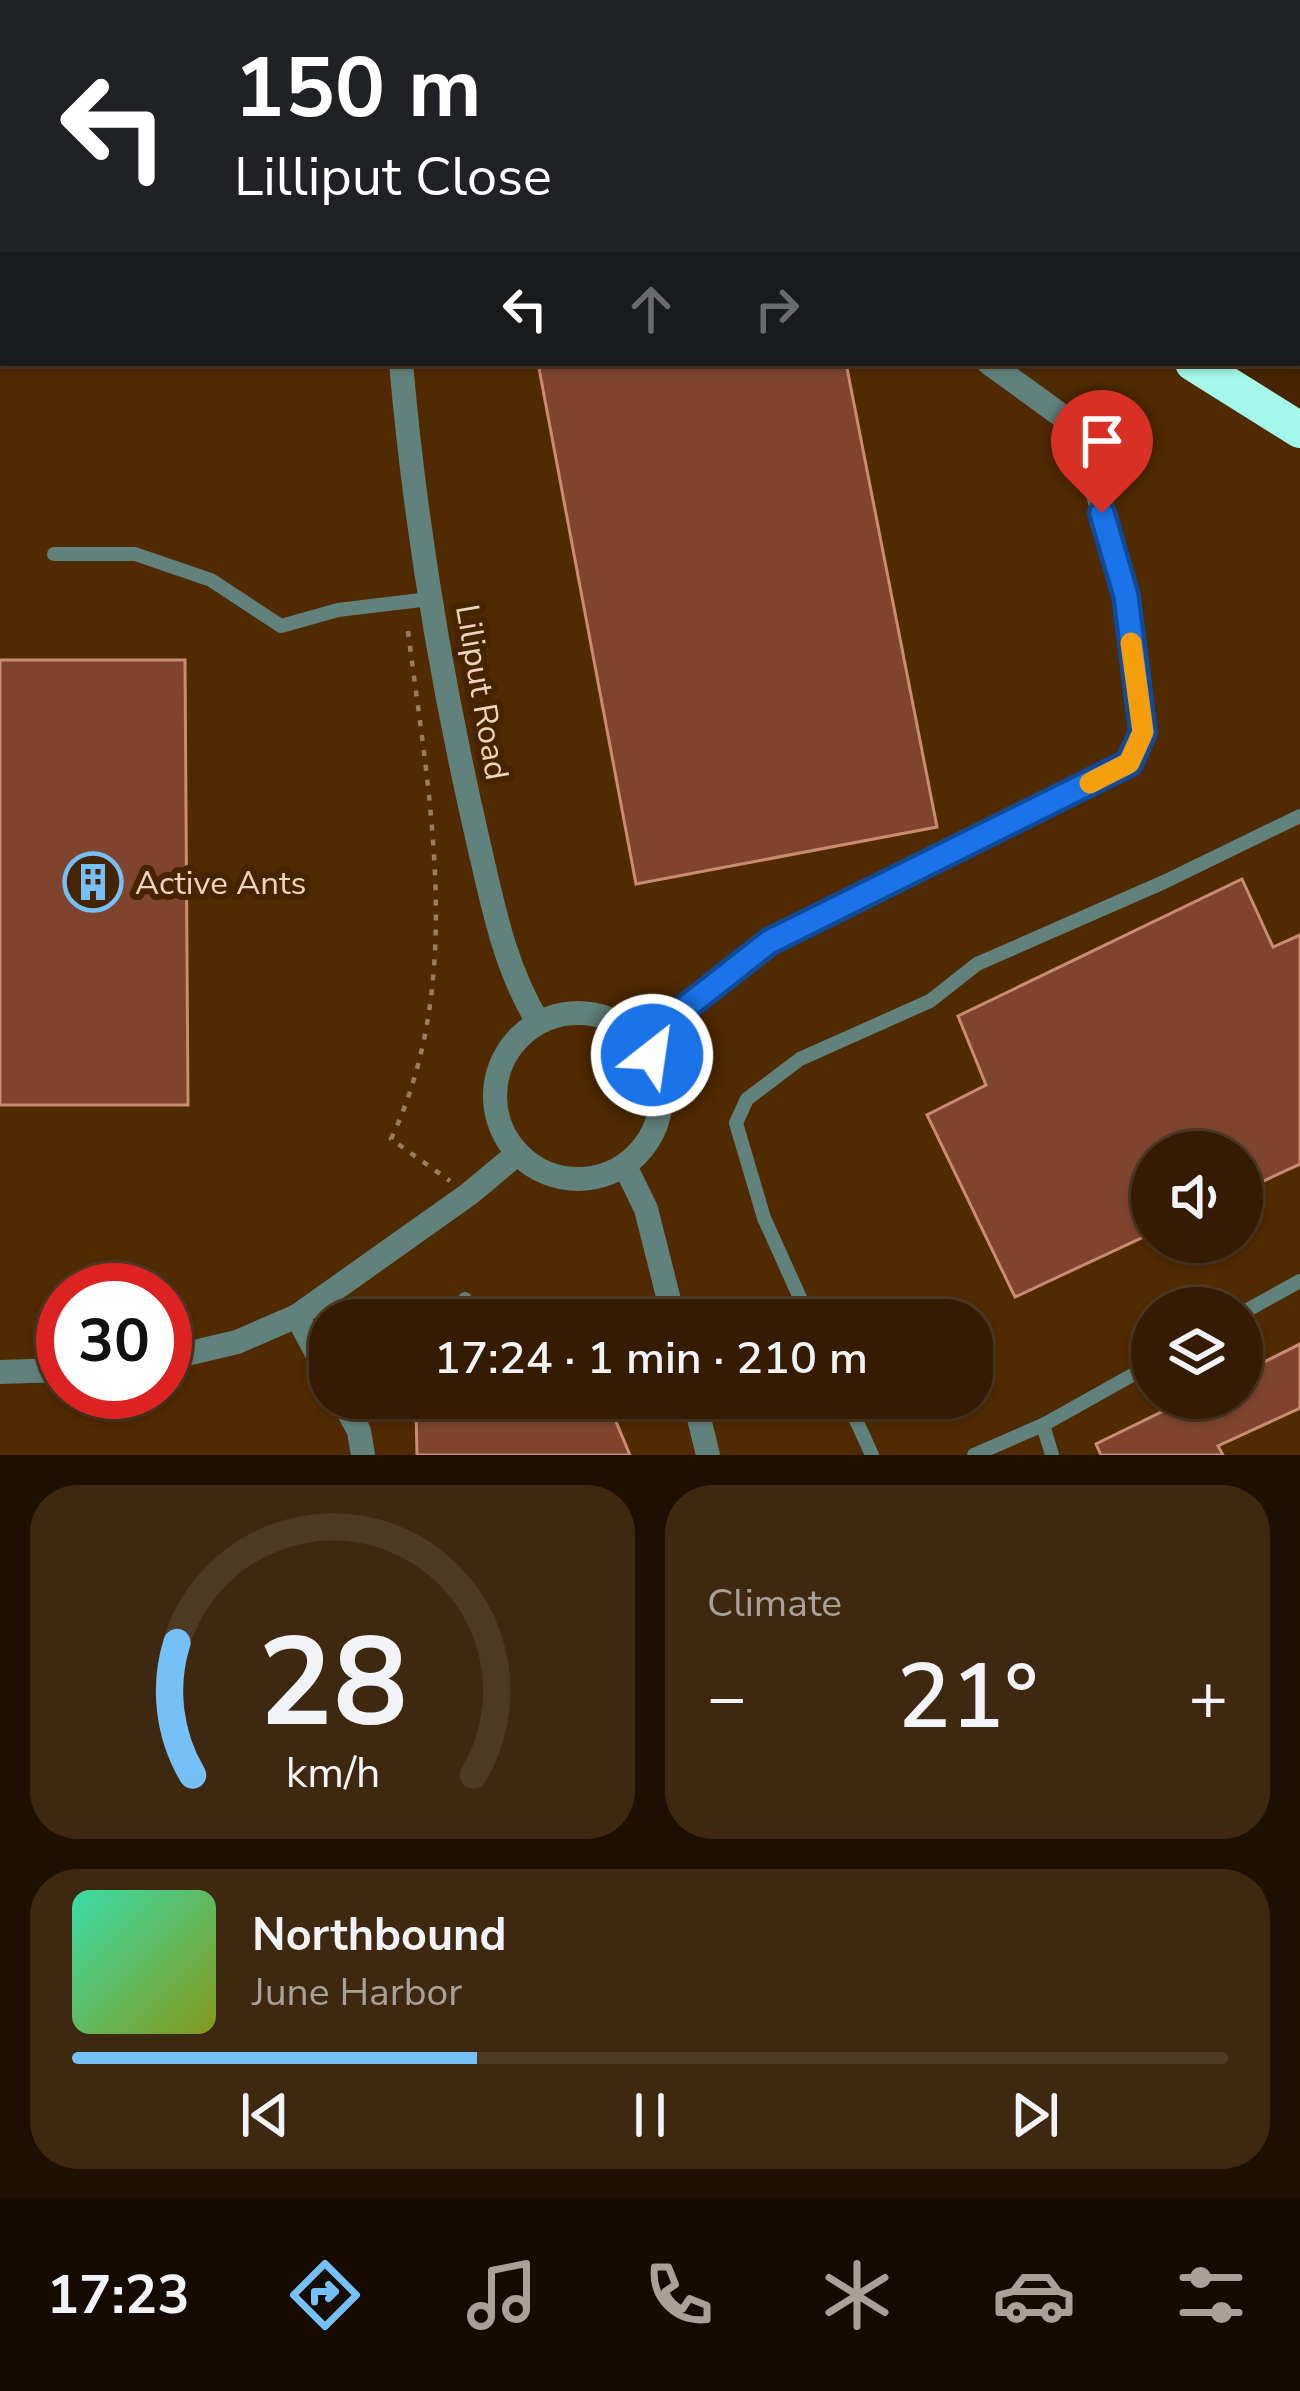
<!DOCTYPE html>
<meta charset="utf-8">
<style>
body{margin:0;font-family:"Nunito Sans",sans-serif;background:#3f2810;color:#f1f3f6;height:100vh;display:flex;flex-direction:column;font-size:45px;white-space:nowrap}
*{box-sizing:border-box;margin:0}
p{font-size:39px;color:#a9a199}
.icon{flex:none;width:66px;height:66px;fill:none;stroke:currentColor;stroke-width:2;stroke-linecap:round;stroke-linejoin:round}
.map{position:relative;height:1455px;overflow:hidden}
.sheet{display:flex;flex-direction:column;gap:30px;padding:30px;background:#1d0f01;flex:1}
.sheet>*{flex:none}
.guide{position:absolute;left:0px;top:0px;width:1302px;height:366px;box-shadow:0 3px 9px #0004,0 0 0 3px #4e3923;background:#202124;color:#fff;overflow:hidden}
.fabs{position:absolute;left:1131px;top:1131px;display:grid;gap:24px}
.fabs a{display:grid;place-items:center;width:132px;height:132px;border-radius:50%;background:#341b01;box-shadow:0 3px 9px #0004,0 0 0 3px #4e3923;font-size:60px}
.speed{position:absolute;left:36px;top:1263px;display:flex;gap:24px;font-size:60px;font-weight:700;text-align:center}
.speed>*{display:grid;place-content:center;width:156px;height:156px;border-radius:50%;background:#341b01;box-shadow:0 3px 9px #0004,0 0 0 3px #4e3923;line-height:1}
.speed .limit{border:18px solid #d22;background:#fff;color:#111}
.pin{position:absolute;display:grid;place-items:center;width:102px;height:102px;color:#fff;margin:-123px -51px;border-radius:50% 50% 50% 0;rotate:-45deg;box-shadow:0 0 12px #0007}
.pin .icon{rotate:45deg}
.me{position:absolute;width:132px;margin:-66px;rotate:30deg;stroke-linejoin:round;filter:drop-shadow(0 0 9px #0008)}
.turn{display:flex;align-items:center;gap:42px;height:252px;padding:0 36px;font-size:54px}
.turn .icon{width:156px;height:156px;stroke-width:2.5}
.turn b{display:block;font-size:84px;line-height:102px}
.lanes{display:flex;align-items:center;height:114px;padding:0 36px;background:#0003;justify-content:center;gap:60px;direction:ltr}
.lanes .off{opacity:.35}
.big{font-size:90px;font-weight:600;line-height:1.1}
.sheet .tile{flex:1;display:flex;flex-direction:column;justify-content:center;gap:18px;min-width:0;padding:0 42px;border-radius:48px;background:#3f2810}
.sheet .dial{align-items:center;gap:0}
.dial svg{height:312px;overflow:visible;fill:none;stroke:#4e3923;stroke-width:7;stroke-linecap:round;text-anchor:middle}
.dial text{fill:#f1f3f6;stroke:none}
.song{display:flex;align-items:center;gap:36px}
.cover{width:144px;height:144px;border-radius:18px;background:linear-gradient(135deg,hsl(160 70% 55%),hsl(70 70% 35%))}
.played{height:12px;border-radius:6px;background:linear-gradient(90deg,#75c0f6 35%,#4e3923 35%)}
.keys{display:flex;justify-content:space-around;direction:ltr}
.heat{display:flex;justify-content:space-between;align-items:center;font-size:66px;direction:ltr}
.sheet .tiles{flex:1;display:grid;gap:30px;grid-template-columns:1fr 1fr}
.tile:last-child{grid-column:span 2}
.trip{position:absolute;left:309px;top:1299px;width:684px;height:120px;border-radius:48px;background:#341b01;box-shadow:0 3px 9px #0004,0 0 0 3px #4e3923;font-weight:600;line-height:120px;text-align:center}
.menu{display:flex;height:192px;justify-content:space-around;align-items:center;background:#150b00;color:#a9a199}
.menu .icon{width:84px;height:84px}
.menu .selected{color:#75c0f6}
.menu b{font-size:54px;color:#f1f3f6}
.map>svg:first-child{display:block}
</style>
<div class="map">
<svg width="1300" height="1455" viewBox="0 0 1300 1455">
<rect width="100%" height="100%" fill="#462401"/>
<!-- built -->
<path fill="#502a00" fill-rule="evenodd" d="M0 0H1033L1034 3H3V363H1228L1300 435V1455H0ZM1152 1152H1242V1242H1152ZM63 1290H165V1392H63ZM1152 1308H1242V1398H1152ZM330 1320H972V1398H330Z"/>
<!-- building -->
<g fill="#7e442e" stroke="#cb8b73" stroke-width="3">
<polygon points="538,363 846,363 937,827 636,884"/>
<polygon points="0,660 185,660 188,1105 0,1105"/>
<polygon points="1242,879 1273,947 1300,935 1300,1164 1242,1191 1242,1152 1152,1152 1152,1233 1015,1297 927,1115 986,1085 958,1016"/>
<polygon points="1300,1344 1300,1408 1218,1446 1223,1455 1101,1455 1096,1444 1190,1398 1242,1398 1242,1373"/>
<polygon points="606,1398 630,1455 417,1455 416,1408"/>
</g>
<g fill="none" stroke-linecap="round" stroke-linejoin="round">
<!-- path -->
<g stroke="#9a7c5f" stroke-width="4.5" stroke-dasharray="6 9" stroke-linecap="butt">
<polyline points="294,0 297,3"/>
<path d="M408 631C429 798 466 981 391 1139L450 1181"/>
</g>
<!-- lane -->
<g stroke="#61827c" stroke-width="14">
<polyline points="54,554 135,554 211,580 281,626 338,610 421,600"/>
<polyline points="465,1299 466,1320"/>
<polyline points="409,1311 409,1320"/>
<polyline points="1242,1313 1300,1281"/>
<polyline points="810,1320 764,1218 736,1123 747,1099 800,1059 930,1001 977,964 1164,882 1300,816"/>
<polyline points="846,1398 872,1455"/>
<polyline points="352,1419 399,1398"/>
<polyline points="1043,1425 1052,1455"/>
<polyline points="974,1455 1043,1425 1152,1364"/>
</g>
<!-- street -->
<g stroke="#61827c" stroke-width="24">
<path d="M401 363C415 523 442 685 478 841 493 905 504 966 538 1022"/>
<circle cx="578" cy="1096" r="83"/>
<polyline points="643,1041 768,942 1129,763 1143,732 1126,596 1080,429 989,363"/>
<polyline points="625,1166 646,1209 674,1320"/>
<polyline points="297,1316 330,1378"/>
<polyline points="165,1359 237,1342 297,1316 469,1194 517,1154"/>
<polyline points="0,1372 63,1370"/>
<polyline points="341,1398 359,1431 363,1455"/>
<polyline points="694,1398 708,1455"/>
</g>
<!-- highway -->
<g stroke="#a3f8e9" stroke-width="36">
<polyline points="354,0 356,3"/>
<polyline points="627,0 630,3"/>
<polyline points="588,3 589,0"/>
<polyline points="1193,363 1300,430"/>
</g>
</g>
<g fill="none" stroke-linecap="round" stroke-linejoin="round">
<defs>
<polyline id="route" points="652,1055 643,1041 769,942 1129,763 1143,732 1126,596 1102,513"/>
</defs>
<!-- route casing -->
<use href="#route" stroke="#114b97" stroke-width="30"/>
<!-- route -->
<use href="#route" stroke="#1a73e8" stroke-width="21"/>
<!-- slow -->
<polyline stroke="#f59e0b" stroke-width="21" points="1090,783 1129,763 1143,732 1131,643"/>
</g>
<!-- icons -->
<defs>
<symbol id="building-ring" viewBox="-11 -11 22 22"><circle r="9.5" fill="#462401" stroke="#75c0f6" stroke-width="1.5"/><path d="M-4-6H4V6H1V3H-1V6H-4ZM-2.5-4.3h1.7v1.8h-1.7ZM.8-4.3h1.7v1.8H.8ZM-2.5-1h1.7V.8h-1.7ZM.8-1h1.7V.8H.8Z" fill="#75c0f6"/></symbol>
</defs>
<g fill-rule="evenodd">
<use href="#building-ring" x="60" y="849" width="66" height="66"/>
</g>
<g text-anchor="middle" stroke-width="12" stroke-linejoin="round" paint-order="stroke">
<!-- street labels -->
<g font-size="33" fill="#eed3bc" stroke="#462401">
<text transform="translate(483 692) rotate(80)" y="12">Liliput Road</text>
</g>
<!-- poi labels -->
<g font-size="33" fill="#eed3bc" stroke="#462401" text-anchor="start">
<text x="135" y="894">Active Ants</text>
</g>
</g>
</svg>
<div class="fabs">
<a><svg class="icon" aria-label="sound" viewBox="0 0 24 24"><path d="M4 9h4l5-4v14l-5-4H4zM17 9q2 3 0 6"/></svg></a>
<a><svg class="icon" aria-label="layers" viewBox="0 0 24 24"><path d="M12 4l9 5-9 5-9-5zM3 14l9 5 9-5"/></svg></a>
</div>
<div class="speed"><div class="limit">30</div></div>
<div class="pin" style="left:1102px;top:513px;background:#d93025"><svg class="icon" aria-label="arrive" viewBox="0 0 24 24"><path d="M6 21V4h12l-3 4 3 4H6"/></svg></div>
<svg class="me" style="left:652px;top:1055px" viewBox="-20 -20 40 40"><circle r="17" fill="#1a73e8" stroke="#fff" stroke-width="3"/><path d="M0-11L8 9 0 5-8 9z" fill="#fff"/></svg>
<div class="trip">17:24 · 1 min · 210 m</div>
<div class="guide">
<div class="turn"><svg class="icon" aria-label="left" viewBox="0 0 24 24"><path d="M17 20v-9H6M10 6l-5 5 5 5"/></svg><div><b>150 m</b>Lilliput Close</div></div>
<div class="lanes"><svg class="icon" aria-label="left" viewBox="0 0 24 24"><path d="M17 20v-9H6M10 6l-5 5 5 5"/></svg><svg class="icon off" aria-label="ahead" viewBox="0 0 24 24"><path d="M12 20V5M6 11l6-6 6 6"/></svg><svg class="icon off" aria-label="right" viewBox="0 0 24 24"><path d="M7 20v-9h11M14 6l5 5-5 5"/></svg></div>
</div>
</div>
<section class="sheet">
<div class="tiles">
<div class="tile dial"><svg viewBox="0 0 100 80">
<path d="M14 69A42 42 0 1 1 86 69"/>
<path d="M14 69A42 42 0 0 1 10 35" stroke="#75c0f6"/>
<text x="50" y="56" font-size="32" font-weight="700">28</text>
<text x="50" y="72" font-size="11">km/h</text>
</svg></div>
<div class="tile"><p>Climate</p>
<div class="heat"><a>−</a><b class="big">21°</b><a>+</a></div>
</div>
<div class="tile">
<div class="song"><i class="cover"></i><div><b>Northbound</b><p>June Harbor</p></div></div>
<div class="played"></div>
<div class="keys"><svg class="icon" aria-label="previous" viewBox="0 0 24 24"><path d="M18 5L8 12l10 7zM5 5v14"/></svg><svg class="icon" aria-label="pause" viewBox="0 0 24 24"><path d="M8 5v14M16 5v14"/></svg><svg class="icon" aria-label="next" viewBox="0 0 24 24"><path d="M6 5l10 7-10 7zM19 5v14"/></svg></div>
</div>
</div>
</section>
<nav class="menu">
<b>17:23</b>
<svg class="icon selected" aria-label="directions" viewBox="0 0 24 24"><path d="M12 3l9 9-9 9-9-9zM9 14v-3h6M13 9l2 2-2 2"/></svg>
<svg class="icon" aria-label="music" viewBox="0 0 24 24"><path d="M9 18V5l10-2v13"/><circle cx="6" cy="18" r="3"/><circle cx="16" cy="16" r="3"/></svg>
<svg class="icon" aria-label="phone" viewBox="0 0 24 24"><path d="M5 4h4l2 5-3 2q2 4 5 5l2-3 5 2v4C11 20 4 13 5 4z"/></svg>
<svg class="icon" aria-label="climate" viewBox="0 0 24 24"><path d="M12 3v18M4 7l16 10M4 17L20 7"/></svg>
<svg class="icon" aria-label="car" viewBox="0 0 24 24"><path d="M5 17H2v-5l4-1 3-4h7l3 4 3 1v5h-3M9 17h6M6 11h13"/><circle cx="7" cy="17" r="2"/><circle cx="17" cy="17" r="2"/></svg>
<svg class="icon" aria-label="filters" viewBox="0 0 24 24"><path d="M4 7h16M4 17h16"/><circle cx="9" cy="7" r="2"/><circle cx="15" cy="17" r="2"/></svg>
</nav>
